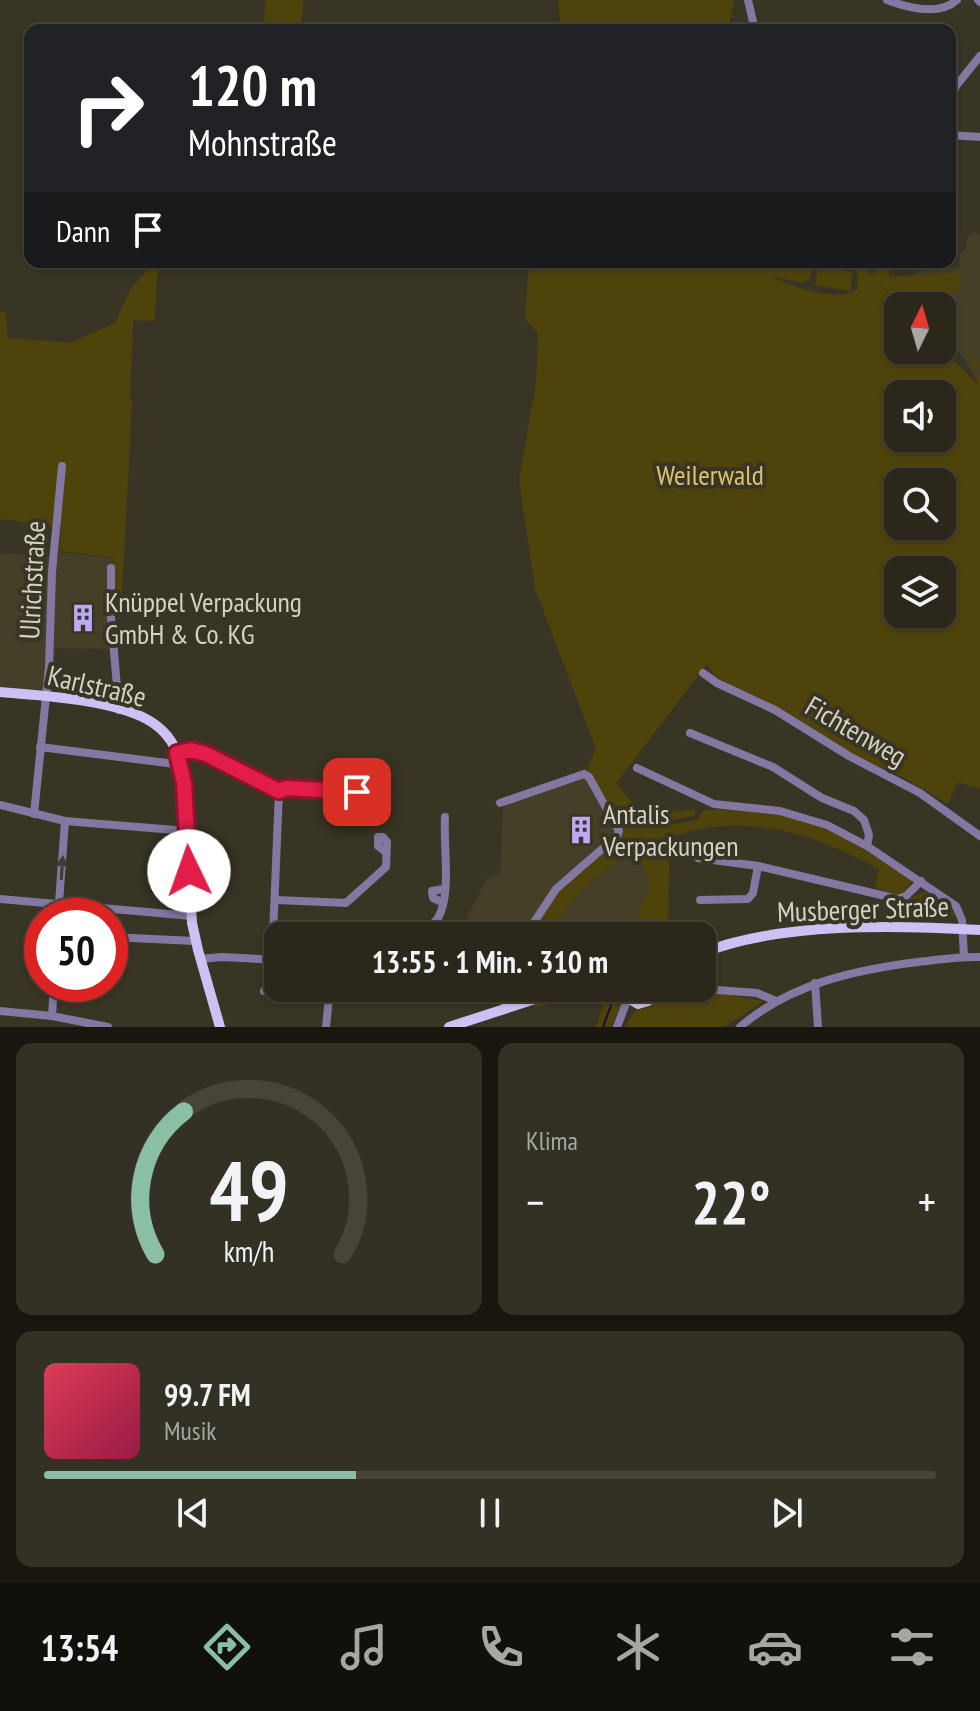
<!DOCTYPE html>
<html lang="de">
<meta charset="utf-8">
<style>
body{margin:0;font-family:"PT Sans Narrow",sans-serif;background:#333024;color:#f1f3f6;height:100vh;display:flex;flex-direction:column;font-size:30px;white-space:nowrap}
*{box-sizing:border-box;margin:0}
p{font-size:26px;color:#a6a6a3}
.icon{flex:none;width:44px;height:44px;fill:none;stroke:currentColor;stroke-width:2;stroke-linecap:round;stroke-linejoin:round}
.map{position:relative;height:1027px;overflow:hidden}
.details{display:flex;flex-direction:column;gap:16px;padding:16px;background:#18160f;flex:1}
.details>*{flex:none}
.banner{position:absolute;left:24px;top:24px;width:932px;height:244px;border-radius:16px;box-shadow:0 2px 6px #0004,0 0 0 2px #47443a;background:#202124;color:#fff;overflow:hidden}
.needle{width:52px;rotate:5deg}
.controls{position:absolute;left:884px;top:292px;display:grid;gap:16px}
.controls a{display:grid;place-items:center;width:72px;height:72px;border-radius:16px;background:#2b281b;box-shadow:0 2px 6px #0004,0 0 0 2px #47443a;font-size:40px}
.speed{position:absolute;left:24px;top:898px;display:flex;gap:16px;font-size:40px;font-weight:700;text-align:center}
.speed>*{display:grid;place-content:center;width:104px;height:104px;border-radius:50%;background:#2b281b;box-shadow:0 2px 6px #0004,0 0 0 2px #47443a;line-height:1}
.speed .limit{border:12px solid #d22;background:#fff;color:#111}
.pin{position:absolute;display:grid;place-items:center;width:68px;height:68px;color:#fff;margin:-34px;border-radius:16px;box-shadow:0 4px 12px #0006}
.me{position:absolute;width:88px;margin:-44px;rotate:357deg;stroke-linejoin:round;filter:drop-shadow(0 0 6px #0008)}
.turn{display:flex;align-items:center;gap:28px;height:168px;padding:0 32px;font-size:36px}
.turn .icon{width:104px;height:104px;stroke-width:2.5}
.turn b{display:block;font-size:56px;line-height:68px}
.then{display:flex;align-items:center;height:76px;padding:0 32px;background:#0003;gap:16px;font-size:30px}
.big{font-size:60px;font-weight:600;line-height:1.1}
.details .card{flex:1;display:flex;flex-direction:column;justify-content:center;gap:12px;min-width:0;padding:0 28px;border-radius:16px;background:#333024}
.details .dial{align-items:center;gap:0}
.dial svg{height:208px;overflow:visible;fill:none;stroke:#47443a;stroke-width:7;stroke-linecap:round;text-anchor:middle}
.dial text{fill:#f1f3f6;stroke:none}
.song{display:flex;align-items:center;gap:24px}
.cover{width:96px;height:96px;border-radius:12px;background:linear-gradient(135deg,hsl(350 70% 55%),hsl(340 70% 35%))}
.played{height:8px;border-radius:4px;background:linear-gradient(90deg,#8abfa5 35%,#47443a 35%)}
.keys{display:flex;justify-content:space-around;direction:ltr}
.heat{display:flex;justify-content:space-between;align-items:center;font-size:44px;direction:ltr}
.details .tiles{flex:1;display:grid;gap:16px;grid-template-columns:1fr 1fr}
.card:last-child{grid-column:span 2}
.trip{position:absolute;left:264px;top:922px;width:452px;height:80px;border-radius:16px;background:#2b281b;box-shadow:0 2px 6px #0004,0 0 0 2px #47443a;font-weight:600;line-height:80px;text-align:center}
.tabs{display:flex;height:128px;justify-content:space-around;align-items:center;background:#11100b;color:#a6a6a3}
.tabs .icon{width:56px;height:56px}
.tabs .selected{color:#8abfa5}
.tabs b{font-size:36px;color:#f1f3f6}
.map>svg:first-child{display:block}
</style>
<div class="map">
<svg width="980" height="1027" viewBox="0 0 980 1027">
<rect width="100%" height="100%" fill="#393524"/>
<!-- built -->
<g fill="#453f27">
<polygon points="974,232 980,236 980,384 961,354 942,340 942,306 921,306 918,271 959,267 960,254 965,249 968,236"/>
<polygon points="59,552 113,558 111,617 118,649 56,648 52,693 0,688 0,553 58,558"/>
<polygon points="587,768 624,829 525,936 478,934 466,919 486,880 500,873 503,807 545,784"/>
<polygon points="636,850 650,883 631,936 547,936 572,899 616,861"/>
</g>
<!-- green -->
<g fill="#4f430c" fill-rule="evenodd">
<polygon points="265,0 304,0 301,22 314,23 314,30 264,30"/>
<polygon points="558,0 734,0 728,30 561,30"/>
<polygon points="154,262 162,262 157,274 155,321 133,320 130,399 132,403 121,610 117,609 113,557 59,551 61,527 0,519 0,312 5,312 8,338 70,343 115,323 130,290"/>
<path d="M529 262H860L871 275 887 262H893L888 277 959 272 961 291 921 295 922 305 900 306 874 278 898 306V350L942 349 979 386 971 367 975 364 971 358 966 360 968 353 974 356 976 362 980 360V364L973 369 980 379V789L958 782 948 804 902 777 847 752 715 676 707 664 616 783 643 815 696 809 694 816 653 824 655 827 697 820 704 810C798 806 837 831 913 880L902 895 875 888 879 869C807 831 741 809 661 841L669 860 668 936H631L650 883 636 850C595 872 572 898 547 936H525L549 897 624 829 587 768 596 749 535 589 519 480 536 383 538 334 525 318ZM815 263 846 265 857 272 858 289C838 304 791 286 770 276L802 283 809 279ZM898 394H942V438H898ZM898 482H942V526H898ZM898 570H942V614H898Z"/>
<polygon points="818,266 853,272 850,291 815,285"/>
<path d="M923 892C935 894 952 904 955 916L946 919 902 920 903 902Z"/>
<polygon points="587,988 618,988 622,990 623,1001 611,1027 596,1027 607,993 601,990 535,1008 533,1004"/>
<path d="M658 989 710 992 764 1001 724 1027H625L636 1010C650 1007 656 1004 658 989Z"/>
</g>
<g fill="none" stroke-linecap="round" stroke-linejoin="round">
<!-- stream -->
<polyline stroke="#1d0e39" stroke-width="2" points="603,1027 614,997"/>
<!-- minor -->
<g stroke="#8278a2" stroke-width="8">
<polyline points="748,0 755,30"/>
<path d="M887 0C908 8 939 16 957 0"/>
<polyline points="978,0 980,2"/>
<polyline points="950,101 956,86 980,56"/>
<polyline points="950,135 980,137"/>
<polyline points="950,156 953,182 950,198"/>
<polyline points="111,568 111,617 119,710"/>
<polyline points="703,673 717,683 775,710 849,756 920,793 980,836"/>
<polyline points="690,733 773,767 822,798 854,811 864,820 869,835 867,846"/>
<polyline points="40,747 175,764"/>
<polyline points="177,753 191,750 206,754 279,791 286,788 367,793"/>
<polyline points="637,768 714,804 780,811 827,825 867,846 956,906 962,920 964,957"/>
<polyline points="500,803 584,774 589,777 619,831 617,836 556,889 525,936"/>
<polyline points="0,805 65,821 187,831"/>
<polyline points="34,814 49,667 52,572 62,466"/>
<polyline points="698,858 758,866 898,899 906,896 921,881"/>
<polyline points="0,899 192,916"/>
<polyline points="276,900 346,903 386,867 387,842 383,837 378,837 378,846 386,852"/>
<polyline points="700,900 748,899 753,893 758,866"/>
<polyline points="442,902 433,898 432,891 444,889"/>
<polyline points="58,916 65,821"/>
<path d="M412 936C421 932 432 927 438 918 452 894 443 845 445 817"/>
<polyline points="110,937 195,941"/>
<polyline points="200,959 222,957 278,960"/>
<polyline points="272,959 279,791"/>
<polyline points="815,983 818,1027"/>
<polyline points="691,988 757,993 776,1001"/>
<polyline points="264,991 329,995"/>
<polyline points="505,1009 505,988"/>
<polyline points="0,1011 52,1016 108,1027"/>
<polyline points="52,1016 54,984"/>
<polyline points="326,1027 330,988"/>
<polyline points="617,1027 628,998"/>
<path d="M740 1027C790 984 854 970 918 962 938 960 959 956 980 957"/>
</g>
<!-- major -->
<g stroke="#cdc1f4" stroke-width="10">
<path d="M0 692C40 695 120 700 153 723 171 735 180 754 183 775L192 923 198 950 220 1027"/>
<path d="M702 953C780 922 897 925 980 930"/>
<polyline points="626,988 628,998 638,1004 648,1001 653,988"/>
<polyline points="449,1027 569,988"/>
</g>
</g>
<!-- one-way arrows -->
<defs><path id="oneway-solid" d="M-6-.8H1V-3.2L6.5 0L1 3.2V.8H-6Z" transform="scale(2)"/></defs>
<use fill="#403c31" href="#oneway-solid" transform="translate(62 868) rotate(-86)"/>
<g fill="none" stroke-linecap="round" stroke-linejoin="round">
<defs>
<polyline id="route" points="189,871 184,783 177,753 191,750 206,754 279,791 286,788 357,792"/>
</defs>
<!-- route casing -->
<use href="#route" stroke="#92132f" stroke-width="20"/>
<!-- route -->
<use href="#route" stroke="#e11d48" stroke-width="14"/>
</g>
<!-- icons -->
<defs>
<symbol id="building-bare" viewBox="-9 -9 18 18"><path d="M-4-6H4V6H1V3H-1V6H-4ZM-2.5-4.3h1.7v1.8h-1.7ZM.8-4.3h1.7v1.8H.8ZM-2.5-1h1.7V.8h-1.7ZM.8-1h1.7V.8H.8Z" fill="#bda9f5" stroke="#393524" stroke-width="2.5" paint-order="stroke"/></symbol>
</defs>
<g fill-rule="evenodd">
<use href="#building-bare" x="63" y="598" width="40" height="40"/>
<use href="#building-bare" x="561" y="810" width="40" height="40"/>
</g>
<g text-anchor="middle" stroke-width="8" stroke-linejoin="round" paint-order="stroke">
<!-- park labels -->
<g font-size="28" fill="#d8c36d" stroke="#393524">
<text x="710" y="485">Weilerwald</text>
</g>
<!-- street labels -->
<g font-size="28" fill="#d4d1c7" stroke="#393524">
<text transform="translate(32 580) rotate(-87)" y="10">Ulrichstraße</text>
<text transform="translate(97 686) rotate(13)" y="10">Karlstraße</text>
<text transform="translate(856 731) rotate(30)" y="10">Fichtenweg</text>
<text transform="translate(863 909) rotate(-2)" y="10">Musberger Straße</text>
</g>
<!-- poi labels -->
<g font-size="28" fill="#d4d1c7" stroke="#393524" text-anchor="start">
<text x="105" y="612">Knüppel Verpackung<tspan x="105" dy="32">GmbH &amp; Co. KG</tspan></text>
<text x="603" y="824">Antalis<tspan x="603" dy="32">Verpackungen</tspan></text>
</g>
</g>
</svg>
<div class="controls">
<a><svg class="needle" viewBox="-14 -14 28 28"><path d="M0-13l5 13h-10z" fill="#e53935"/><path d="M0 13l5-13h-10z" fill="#a6a6a3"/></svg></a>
<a><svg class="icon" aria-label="sound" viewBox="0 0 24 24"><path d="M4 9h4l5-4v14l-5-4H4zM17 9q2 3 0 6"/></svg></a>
<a><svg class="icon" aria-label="search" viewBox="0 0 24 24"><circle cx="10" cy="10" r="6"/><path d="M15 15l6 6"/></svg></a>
<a><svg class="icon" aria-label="layers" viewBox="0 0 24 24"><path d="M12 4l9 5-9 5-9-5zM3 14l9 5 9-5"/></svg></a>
</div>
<div class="speed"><div class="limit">50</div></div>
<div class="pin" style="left:357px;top:792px;background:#d93025"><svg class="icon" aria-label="arrive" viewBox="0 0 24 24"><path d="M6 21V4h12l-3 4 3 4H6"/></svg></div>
<svg class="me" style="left:189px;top:871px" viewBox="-20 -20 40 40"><circle r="19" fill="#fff"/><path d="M0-13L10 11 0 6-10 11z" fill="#e11d48"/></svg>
<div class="trip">13:55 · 1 Min. · 310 m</div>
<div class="banner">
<div class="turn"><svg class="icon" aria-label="right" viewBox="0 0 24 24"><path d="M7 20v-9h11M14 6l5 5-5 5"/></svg><div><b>120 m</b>Mohnstraße</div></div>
<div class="then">Dann<svg class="icon" aria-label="arrive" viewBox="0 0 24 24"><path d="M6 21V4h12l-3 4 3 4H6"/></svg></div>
</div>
</div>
<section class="details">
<div class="tiles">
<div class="card dial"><svg viewBox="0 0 100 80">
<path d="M14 69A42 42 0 1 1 86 69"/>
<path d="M14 69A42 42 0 0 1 25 14" stroke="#8abfa5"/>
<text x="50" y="56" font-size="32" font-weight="700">49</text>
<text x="50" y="72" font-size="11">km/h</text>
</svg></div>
<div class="card"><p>Klima</p>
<div class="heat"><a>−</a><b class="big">22°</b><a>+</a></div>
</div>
<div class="card">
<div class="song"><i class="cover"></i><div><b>99.7 FM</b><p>Musik</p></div></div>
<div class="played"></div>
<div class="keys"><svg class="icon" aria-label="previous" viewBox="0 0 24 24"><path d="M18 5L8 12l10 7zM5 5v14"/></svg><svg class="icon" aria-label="pause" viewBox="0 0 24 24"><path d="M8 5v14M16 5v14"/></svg><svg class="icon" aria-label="next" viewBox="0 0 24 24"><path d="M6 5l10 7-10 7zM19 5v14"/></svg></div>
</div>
</div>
</section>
<nav class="tabs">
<b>13:54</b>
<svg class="icon selected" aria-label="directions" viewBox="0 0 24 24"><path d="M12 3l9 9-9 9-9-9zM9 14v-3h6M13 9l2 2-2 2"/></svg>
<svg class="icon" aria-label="music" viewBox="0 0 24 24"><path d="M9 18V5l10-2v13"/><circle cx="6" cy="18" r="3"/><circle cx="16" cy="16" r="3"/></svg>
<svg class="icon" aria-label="phone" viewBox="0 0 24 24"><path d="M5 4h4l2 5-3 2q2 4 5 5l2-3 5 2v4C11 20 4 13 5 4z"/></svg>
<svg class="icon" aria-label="climate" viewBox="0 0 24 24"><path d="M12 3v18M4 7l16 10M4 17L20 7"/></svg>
<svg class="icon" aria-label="car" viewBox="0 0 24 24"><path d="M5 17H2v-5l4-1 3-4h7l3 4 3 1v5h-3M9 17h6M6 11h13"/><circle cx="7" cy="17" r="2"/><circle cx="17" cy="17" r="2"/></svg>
<svg class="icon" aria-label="filters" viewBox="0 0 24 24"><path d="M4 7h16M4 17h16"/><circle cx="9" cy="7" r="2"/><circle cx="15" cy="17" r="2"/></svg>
</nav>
